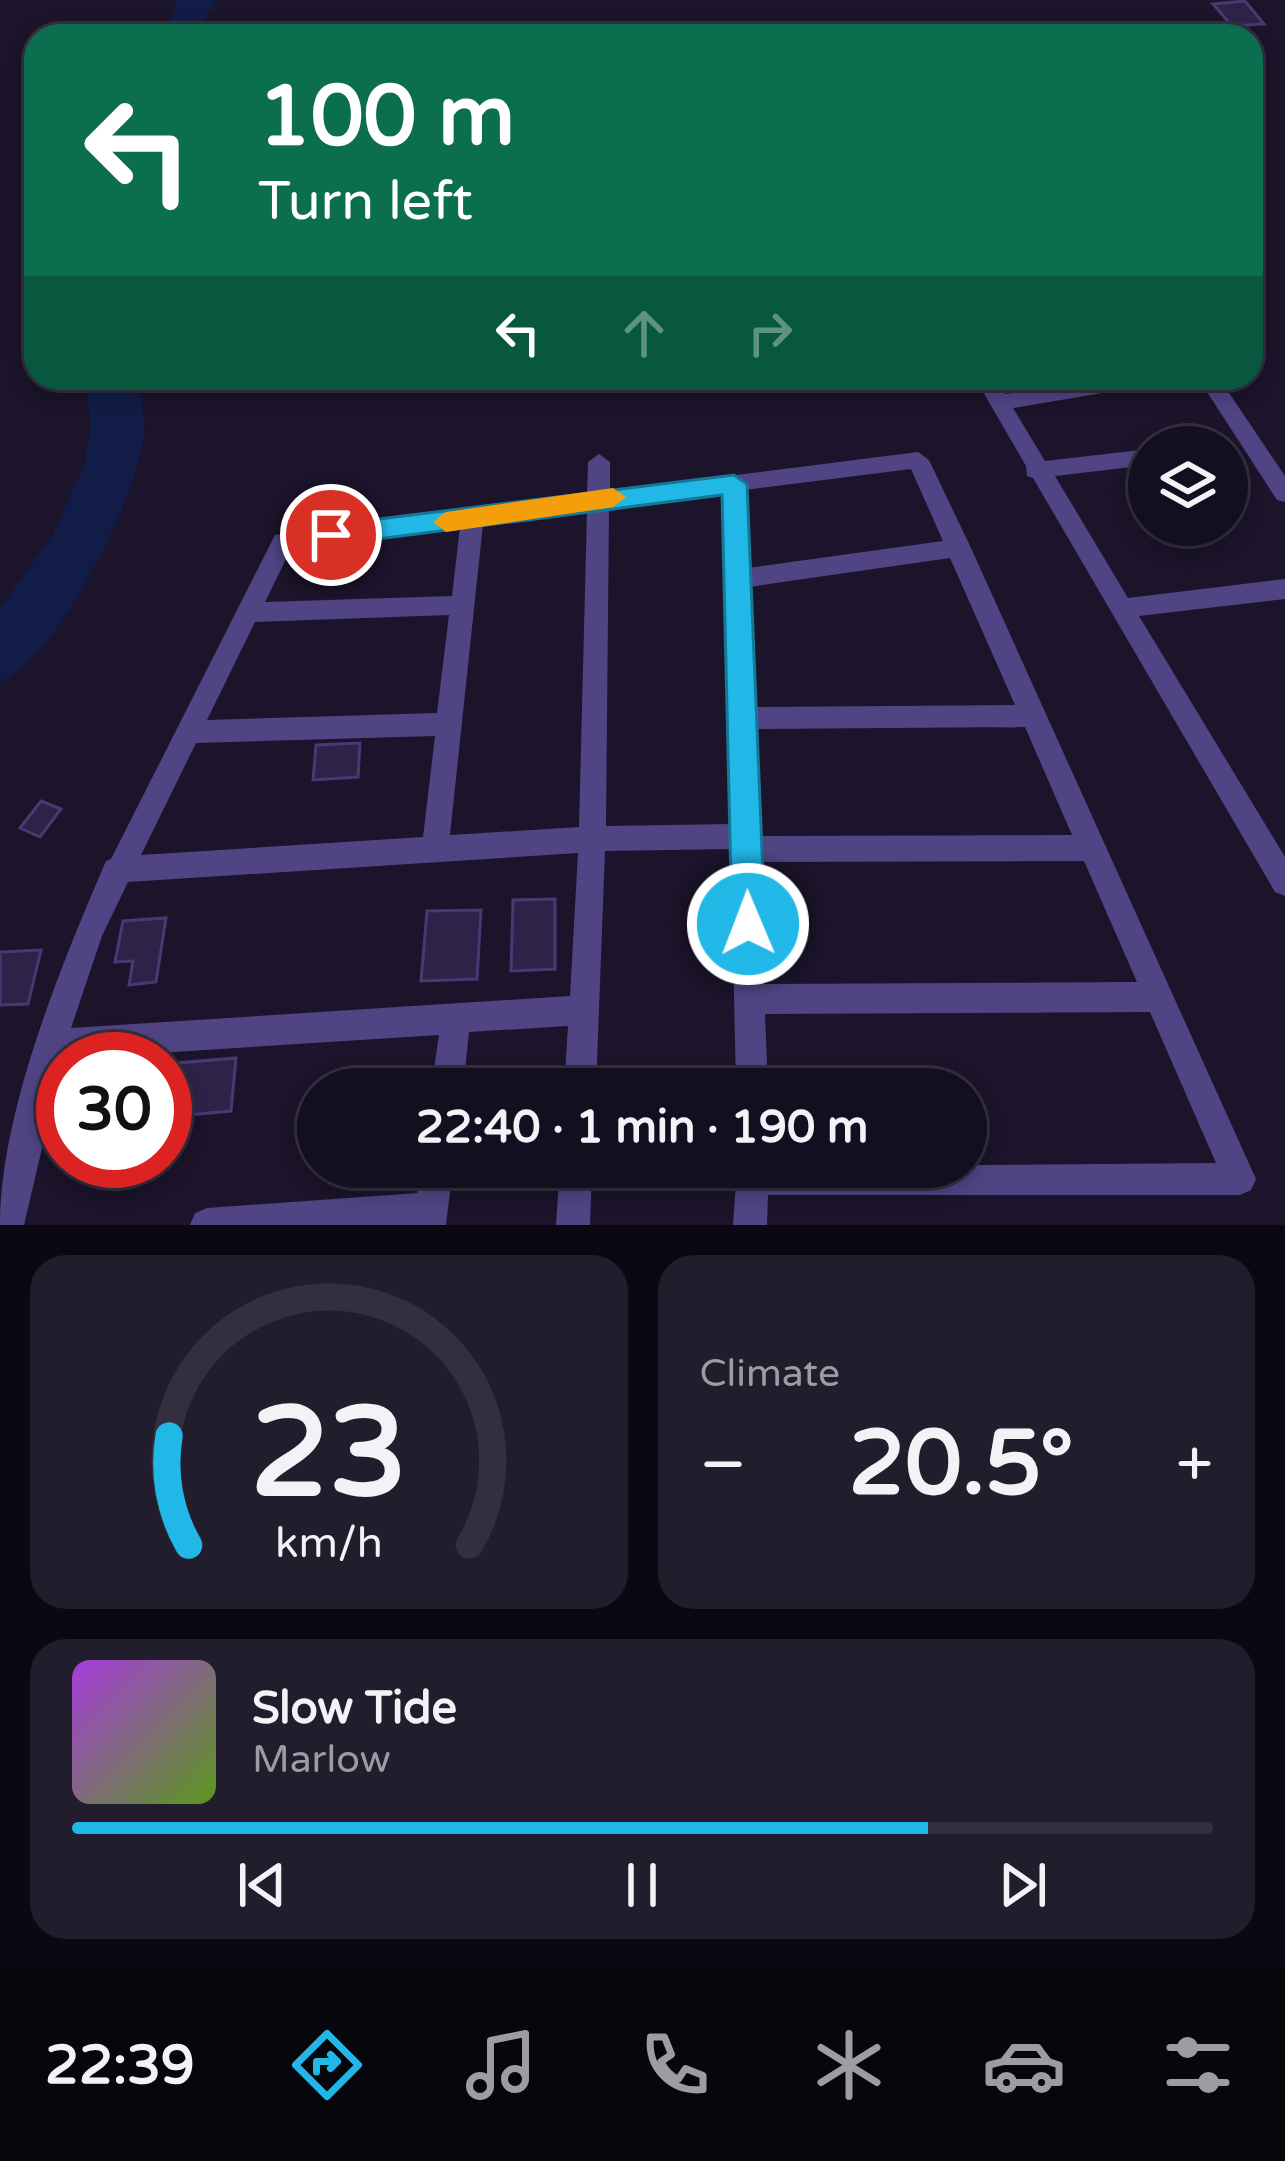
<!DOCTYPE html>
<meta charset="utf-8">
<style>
body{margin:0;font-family:"Varela Round",sans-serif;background:#211d2d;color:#f1f3f6;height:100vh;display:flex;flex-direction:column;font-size:45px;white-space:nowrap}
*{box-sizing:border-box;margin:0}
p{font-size:39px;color:#9d9ca5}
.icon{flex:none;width:66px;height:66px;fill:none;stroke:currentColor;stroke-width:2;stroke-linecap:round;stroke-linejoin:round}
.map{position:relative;height:1225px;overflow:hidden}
.details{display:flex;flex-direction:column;gap:30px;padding:30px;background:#0b0812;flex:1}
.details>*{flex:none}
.top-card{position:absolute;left:24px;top:24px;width:1239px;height:366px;border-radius:36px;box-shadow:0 6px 18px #0003,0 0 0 3px #332f3e;background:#0b6e4f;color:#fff;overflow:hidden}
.controls{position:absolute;left:1128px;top:426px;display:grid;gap:24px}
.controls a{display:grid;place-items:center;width:120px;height:120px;border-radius:50%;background:#140f20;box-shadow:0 6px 18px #0003,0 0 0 3px #332f3e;font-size:60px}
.speed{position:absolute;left:36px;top:1032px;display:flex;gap:24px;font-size:60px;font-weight:700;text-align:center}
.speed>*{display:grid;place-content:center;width:156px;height:156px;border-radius:50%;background:#140f20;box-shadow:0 6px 18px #0003,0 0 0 3px #332f3e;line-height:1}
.speed .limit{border:18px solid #d22;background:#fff;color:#111}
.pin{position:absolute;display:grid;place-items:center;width:102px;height:102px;color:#fff;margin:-51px;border:6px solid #fff;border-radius:50%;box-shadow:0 3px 12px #0007}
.me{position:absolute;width:132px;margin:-66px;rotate:359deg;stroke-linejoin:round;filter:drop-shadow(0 0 9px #0008)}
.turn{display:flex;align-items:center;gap:42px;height:252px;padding:0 36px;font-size:54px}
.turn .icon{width:156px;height:156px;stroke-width:2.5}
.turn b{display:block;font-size:84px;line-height:102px}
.lanes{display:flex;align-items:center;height:114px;padding:0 36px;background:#0003;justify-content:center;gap:60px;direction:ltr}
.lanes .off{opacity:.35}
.big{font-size:90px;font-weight:700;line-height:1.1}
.details .card{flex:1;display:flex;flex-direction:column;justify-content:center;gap:18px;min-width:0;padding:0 42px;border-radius:36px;background:#211d2d}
.details .dial{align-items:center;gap:0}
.dial svg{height:312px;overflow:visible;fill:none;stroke:#332f3e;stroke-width:7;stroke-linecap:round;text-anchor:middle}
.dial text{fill:#f1f3f6;stroke:none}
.song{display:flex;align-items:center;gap:36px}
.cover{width:144px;height:144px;border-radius:18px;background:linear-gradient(135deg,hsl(280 70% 55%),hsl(90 70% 35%))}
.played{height:12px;border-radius:6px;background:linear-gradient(90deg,#21b8e8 75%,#332f3e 75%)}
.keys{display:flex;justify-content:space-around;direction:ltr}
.heat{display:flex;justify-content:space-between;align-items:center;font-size:66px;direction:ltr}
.details .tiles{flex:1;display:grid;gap:30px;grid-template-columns:1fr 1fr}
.card:last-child{grid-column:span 2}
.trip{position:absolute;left:297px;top:1068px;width:690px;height:120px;border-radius:60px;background:#140f20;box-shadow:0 6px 18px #0003,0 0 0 3px #332f3e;font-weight:700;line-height:120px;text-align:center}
.tabs{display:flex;height:192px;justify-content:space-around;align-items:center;background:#08060d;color:#9d9ca5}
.tabs .icon{width:84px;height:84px}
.tabs .current{color:#21b8e8}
.tabs b{font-size:54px;color:#f1f3f6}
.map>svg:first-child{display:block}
</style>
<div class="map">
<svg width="1285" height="1225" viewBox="0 0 1285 1225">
<rect width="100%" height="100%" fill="#1b142a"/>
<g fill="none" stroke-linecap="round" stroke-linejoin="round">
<!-- river -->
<g fill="#111d46" fill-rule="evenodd">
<polygon points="177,0 219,0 207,13 203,36 165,36"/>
<path d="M85 378H137C140 396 145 415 144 433 139 494 57 661 0 681V609L52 536 84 465 91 427Z"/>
</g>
</g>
<!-- building -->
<g fill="#2f2249" stroke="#4b3773" stroke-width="3">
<polygon points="1245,1 1264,24 1232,26 1213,4"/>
<polygon points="360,743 358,777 313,780 316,745"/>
<polygon points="41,801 61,809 40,837 20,828"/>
<polygon points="555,899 555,969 511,971 513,900"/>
<polygon points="481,910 477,979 421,981 427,911"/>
<polygon points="166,918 156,982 129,985 133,961 115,962 123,921"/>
<polygon points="41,950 28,1004 0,1005 0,952"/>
<polygon points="236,1058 231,1111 165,1117 165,1064"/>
</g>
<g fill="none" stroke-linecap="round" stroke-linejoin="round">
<!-- minor -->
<g fill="#504484" fill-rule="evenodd">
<polygon points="975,378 995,378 1005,394 1105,378 1160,378 1150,385 1013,408 1045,461 1149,449 1149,465 1055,476 1128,598 1285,579 1285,599 1139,616 1285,857 1285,896 1275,892 1033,478 1027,476 1026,466"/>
<polygon points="1198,378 1219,378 1285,476 1285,502 1277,500"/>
<path d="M918 452 929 460 971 548 1251 1168 1256 1179 1251 1190 1240 1195H768L767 1225H733L737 1167 1216 1163 1150 1012 765 1014 768 1089H736L731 849 605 851 596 1089H564L568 1026 469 1032 463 1089H431L439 1035 63 1059 24 1225H0C0 1112 62 963 106 861L111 859 275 535 587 494 588 462 599 454 610 462V491ZM911 469 943 541 748 568 745 490ZM723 493 731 824 606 826 609 508ZM587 511 579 827 450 835 483 524ZM460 527 452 596 265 602 291 549ZM950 558 1015 705 753 707 749 587ZM449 615 437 713 207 720 255 622ZM1025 727 1072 835 760 836 758 832 754 729ZM435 736 423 837 141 855 196 743ZM578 853 570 996 71 1028 102 936 128 882ZM1084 861 1137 982 764 984 759 862Z"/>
<polygon points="421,1167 453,1167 446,1225 190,1225 195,1213 207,1208 417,1193"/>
<polygon points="560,1167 592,1167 590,1225 556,1225"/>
</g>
</g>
<!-- route -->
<polygon fill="#21b8e8" stroke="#157897" stroke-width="3" points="734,475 747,484 765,924 760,936 748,940 737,936 732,924 722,495 331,545 318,535 331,525"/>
<!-- slow -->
<polygon fill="#f59e0b" points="613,488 626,497 613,507 446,532 433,522 446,512"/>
</svg>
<div class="controls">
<a><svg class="icon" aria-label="layers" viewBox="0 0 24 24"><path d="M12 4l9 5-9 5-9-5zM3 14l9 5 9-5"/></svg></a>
</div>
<div class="speed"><div class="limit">30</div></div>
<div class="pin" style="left:331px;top:535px;background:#d93025"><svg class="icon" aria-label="arrive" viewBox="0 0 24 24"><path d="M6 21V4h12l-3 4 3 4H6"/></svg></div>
<svg class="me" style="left:748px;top:924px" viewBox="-20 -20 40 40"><circle r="17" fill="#21b8e8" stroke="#fff" stroke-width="3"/><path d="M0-11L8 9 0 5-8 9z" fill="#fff"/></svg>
<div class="trip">22:40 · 1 min · 190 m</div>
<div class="top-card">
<div class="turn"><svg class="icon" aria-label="left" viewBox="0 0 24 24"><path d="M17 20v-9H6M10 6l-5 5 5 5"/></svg><div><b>100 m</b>Turn left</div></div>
<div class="lanes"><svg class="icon" aria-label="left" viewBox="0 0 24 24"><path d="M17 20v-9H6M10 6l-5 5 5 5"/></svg><svg class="icon off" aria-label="ahead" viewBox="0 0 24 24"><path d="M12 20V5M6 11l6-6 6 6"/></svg><svg class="icon off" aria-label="right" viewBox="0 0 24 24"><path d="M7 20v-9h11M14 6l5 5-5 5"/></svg></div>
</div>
</div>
<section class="details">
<div class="tiles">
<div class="card dial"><svg viewBox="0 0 100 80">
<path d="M14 69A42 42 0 1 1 86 69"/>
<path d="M14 69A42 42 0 0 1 9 41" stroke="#21b8e8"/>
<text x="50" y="56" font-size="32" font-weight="700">23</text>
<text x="50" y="72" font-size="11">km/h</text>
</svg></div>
<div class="card"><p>Climate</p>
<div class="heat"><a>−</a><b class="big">20.5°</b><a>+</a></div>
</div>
<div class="card">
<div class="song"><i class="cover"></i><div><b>Slow Tide</b><p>Marlow</p></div></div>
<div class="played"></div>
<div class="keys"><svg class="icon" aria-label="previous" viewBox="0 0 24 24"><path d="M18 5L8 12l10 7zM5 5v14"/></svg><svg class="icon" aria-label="pause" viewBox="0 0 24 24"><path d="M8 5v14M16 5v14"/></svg><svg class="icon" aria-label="next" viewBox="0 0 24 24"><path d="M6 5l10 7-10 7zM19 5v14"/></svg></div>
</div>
</div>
</section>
<nav class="tabs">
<b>22:39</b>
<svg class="icon current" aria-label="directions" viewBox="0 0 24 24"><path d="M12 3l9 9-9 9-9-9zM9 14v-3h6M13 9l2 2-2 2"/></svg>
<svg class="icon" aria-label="music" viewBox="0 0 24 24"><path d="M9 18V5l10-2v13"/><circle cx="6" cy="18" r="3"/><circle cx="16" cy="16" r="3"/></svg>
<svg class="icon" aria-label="phone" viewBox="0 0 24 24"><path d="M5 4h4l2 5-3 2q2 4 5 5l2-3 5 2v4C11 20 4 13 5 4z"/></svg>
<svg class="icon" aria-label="climate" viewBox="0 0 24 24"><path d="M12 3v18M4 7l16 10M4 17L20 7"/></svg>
<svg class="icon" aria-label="car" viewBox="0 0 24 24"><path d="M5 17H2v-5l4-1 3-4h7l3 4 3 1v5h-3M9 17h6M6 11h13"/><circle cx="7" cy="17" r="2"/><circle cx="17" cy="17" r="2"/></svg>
<svg class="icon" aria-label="filters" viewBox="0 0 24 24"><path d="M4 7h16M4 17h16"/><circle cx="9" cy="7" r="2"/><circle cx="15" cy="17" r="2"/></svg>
</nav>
